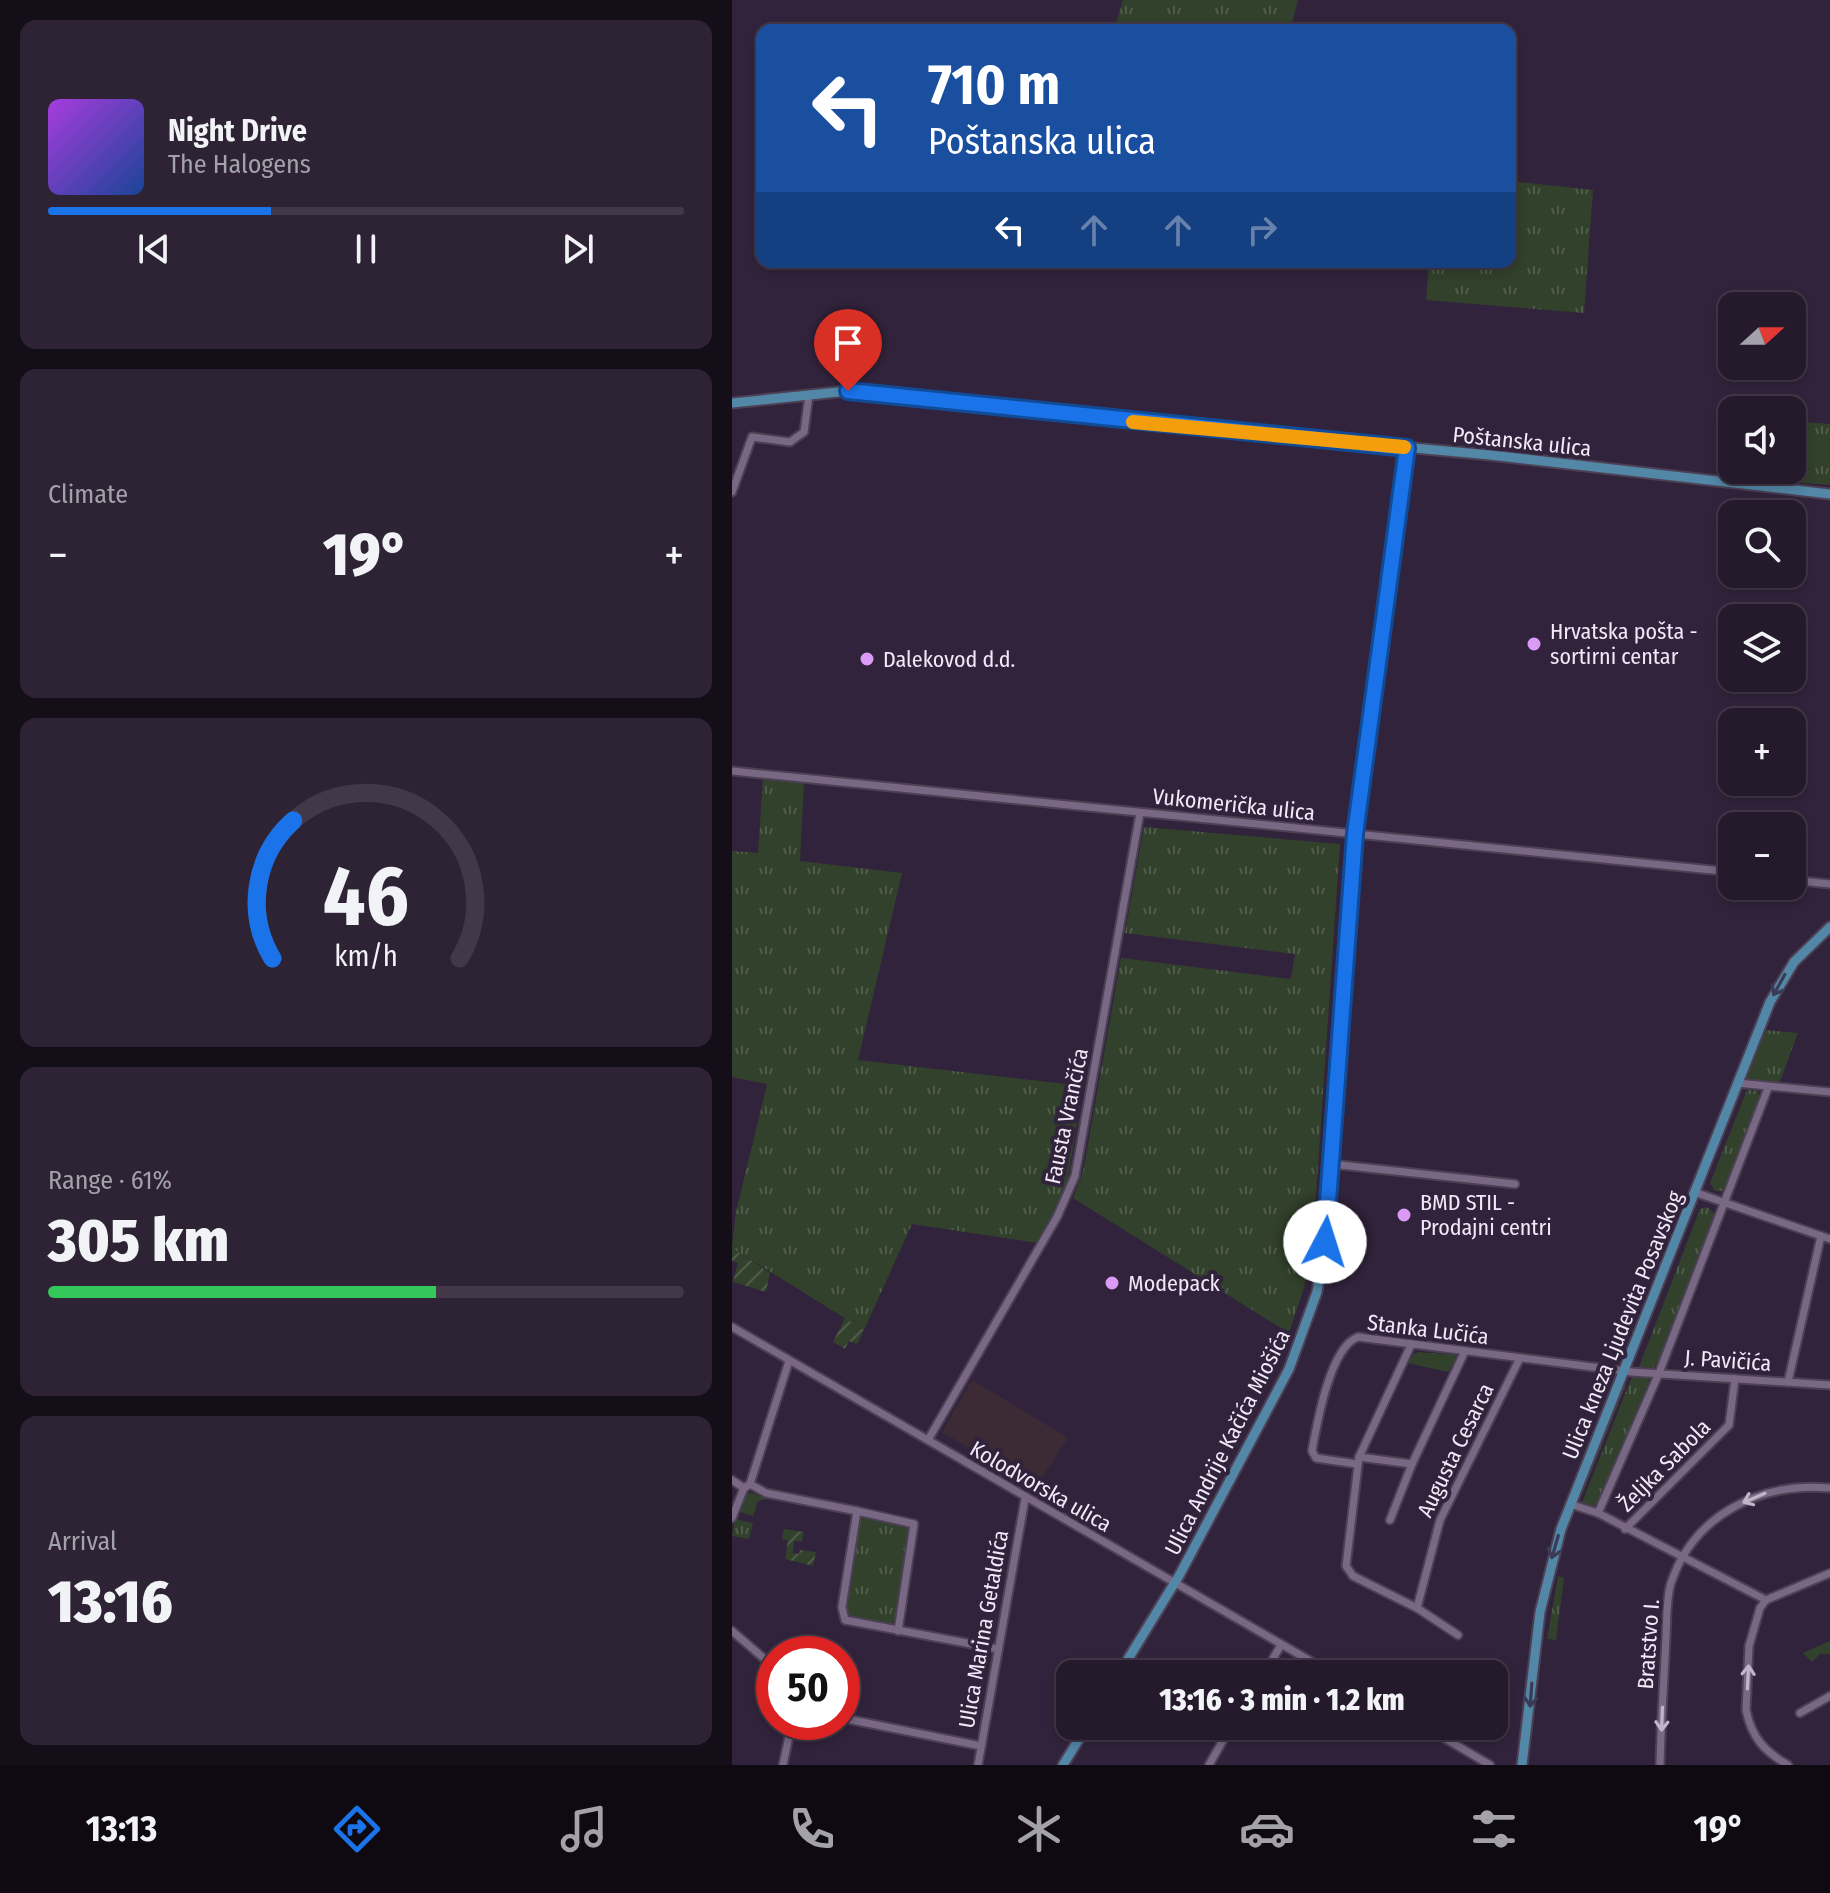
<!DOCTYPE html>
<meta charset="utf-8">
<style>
body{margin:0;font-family:"Fira Sans Condensed",sans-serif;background:#2d2334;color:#f1f3f6;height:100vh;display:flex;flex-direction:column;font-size:30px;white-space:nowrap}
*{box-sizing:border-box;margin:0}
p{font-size:26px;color:#a3a1a9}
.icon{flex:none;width:44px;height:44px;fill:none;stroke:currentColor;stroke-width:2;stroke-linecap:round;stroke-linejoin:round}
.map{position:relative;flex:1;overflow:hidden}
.side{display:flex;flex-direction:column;gap:20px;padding:20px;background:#140e18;width:732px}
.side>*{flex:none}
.guide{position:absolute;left:24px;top:24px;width:760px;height:244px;border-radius:16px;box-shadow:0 4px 12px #0003,0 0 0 2px #423848;background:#1a4fa0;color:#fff;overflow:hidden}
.needle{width:52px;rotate:69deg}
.tools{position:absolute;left:986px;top:292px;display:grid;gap:16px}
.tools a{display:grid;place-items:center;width:88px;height:88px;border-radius:16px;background:#251a2c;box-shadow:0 4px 12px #0003,0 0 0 2px #423848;font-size:40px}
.speed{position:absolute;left:24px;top:1636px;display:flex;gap:16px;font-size:40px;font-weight:700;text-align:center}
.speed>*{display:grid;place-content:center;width:104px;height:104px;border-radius:50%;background:#251a2c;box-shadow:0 4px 12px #0003,0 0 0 2px #423848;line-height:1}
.speed .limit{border:12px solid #d22;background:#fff;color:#111}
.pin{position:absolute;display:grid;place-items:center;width:68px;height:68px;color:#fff;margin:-82px -34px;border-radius:50% 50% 50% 0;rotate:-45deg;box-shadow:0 0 8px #0007}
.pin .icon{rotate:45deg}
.me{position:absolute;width:88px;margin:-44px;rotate:5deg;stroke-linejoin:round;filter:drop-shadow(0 0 6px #0008)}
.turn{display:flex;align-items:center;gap:28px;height:168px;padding:0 40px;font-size:36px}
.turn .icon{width:104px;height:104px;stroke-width:2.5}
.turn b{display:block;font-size:56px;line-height:68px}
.lanes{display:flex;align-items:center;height:76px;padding:0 40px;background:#0003;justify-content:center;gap:40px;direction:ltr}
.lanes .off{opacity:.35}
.big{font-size:60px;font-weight:800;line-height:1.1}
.side .tile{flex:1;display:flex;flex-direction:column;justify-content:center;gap:12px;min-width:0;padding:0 28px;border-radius:16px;background:#2d2334}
.side .dial{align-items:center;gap:0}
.dial svg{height:208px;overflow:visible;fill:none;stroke:#423848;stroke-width:7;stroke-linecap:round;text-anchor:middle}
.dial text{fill:#f1f3f6;stroke:none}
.song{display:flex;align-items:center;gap:24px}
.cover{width:96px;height:96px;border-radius:12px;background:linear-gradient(135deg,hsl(280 70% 55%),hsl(220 70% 35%))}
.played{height:8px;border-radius:4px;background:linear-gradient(90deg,#1a73e8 35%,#423848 35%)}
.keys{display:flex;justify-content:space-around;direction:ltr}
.heat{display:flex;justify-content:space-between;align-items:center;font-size:44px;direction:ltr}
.charge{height:12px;border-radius:6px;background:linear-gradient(90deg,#34c759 61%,#423848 0)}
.trip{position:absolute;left:324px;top:1660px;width:452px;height:80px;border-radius:16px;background:#251a2c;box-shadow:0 4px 12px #0003,0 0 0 2px #423848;font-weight:800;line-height:80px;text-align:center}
.tab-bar{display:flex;height:128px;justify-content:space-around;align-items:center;background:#0f0a12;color:#a3a1a9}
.tab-bar .icon{width:56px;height:56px}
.tab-bar .selected{color:#1a73e8}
.tab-bar b{font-size:36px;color:#f1f3f6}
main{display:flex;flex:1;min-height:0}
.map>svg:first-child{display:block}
</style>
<main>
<section class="side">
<div class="tile">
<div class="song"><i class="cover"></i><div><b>Night Drive</b><p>The Halogens</p></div></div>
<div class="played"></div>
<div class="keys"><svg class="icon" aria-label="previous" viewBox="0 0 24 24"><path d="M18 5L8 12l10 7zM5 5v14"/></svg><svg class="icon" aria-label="pause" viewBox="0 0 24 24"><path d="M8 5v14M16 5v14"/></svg><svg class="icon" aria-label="next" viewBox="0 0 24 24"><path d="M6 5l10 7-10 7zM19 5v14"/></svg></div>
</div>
<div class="tile"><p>Climate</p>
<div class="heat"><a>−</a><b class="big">19°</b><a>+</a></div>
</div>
<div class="tile dial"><svg viewBox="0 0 100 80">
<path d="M14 69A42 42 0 1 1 86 69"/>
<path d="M14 69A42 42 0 0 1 22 16" stroke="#1a73e8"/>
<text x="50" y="56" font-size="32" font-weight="700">46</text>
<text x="50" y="72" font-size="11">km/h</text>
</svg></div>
<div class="tile"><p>Range · 61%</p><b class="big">305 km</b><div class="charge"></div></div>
<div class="tile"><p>Arrival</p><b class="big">13:16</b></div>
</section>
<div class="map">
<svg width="1098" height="1765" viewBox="0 0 1098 1765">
<defs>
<pattern id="grass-tufts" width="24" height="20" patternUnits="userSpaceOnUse" patternTransform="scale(2)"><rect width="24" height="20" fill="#32412b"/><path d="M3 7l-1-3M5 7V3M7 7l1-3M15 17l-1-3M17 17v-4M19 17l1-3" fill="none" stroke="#505c4a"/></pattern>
<pattern id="garden-furrows" width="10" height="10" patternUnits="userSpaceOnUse" patternTransform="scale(2)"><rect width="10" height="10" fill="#32412b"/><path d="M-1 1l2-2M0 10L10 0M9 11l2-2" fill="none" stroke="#505c4a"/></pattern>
</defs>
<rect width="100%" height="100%" fill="#31233b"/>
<!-- education -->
<polygon fill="#3c2b35" points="240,1380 336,1438 303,1488 210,1432"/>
<!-- grass -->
<g fill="url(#grass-tufts)">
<polygon points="391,0 566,0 558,30 382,30"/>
<polygon points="778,181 861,190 852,313 694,300 697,262 778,262"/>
<polygon points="1060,421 1098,424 1098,485 1000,478 1000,470 1060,470"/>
<polygon points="31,779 72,783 68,861 170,873 126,1060 351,1086 335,1184 306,1243 180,1224 132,1330 0,1248 4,1212 35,1084 0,1077 0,851 26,853"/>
<polygon points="412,827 608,844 581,1239 572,1288 557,1333 341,1198 351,1172 389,958 559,979 563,954 393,933"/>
<polygon points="1033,1030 1066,1033 1047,1084 1013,1079"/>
<polygon points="1015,1090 1026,1091 1028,1101 996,1185 992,1191 983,1191 978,1183"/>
<polygon points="975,1207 982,1213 981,1223 927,1362 921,1368 907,1367 968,1209"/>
<polygon points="687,1352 723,1355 725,1357 716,1372 676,1363 682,1354"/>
<polygon points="901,1374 916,1377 918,1386 866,1506 849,1505"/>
<polygon points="891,1383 894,1385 850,1495 847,1494"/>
<polygon points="20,1493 35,1499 26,1501 21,1516 5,1511 13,1494"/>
<polygon points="133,1515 175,1526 180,1533 164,1618 159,1625 117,1617 112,1609 128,1518"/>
<polygon points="3,1519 21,1523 17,1539 0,1536"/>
<polygon points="826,1576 832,1578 824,1640 815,1639"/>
<polygon points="1098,1641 1098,1654 1088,1654 1080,1662 1071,1653"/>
</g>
<!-- garden -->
<g fill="url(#garden-furrows)">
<polygon points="0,1248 38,1273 34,1292 1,1282 6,1263 0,1261"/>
<polygon points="113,1318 132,1330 125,1344 117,1341 113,1349 101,1342"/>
<polygon points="52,1529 72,1532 70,1542 62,1541 61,1553 67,1554 68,1550 84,1552 81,1566 53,1559 56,1540 50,1539"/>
</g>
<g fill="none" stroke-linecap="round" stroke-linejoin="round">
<defs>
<g id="minor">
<polyline points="0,492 20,437 58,442 72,432 77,395"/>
<polyline points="0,771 1000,872"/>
<polyline points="1060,880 1098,884"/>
<polyline points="1005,1083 1098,1092"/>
<polyline points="599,1164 783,1184"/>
<polyline points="962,1192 1098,1239"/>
<polyline points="0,1327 601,1674"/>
<polyline points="679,1345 627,1457 614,1566 621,1576 685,1608 726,1635"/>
<polyline points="1056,1382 1089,1236"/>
<polyline points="196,1440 325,1217 343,1176 408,813"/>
<polyline points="627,1457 680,1464"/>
<path d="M625 1464 584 1458 580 1451C585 1423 598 1347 626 1337L900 1372 1098 1385"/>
<polyline points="0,1480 12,1488"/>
<polyline points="18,1484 57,1361"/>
<polyline points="12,1488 18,1484 34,1493 125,1511"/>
<polyline points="838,1504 866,1513 1034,1600"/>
<polyline points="866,1513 927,1373 1036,1088"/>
<polyline points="0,1518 12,1488"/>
<polyline points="658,1520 680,1464 733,1351"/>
<polyline points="893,1529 997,1425 1003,1379"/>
<polyline points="685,1608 708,1520 788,1358"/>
<polyline points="0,1631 42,1667"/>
<polyline points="166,1631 182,1524 125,1511 110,1607 113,1620 266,1649"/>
<polyline points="532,1674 549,1645"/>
<polyline points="1068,1713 1098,1696"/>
<polyline points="110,1718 249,1746"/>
<polyline points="692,1726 758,1765"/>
<polyline points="51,1765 60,1722"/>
<polyline points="246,1765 293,1499"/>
<polyline points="477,1765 499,1726"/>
<path d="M928 1765C929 1722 932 1680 934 1637 935 1620 934 1599 939 1583 962 1514 1029 1482 1098 1488"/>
<path d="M1056 1765C1032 1751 1020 1738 1014 1710L1017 1646 1028 1608 1034 1600 1098 1573"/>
</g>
<g id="major">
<polyline points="0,403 116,391 159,392 398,422 758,455 1098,494"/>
<polyline points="387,1674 448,1574 557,1369 585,1292 595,1225 623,834 675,448"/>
<polyline points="331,1765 355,1726"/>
<polyline points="790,1765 808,1612 829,1529 1038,1002 1062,962 1098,927"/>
</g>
</defs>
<!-- minor casing -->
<use href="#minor" stroke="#4c4055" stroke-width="11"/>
<!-- major casing -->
<use href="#major" stroke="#4c4055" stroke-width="13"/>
<!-- minor -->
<use href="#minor" stroke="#786884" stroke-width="7"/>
<!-- major -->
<use href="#major" stroke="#5387a7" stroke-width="9"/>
</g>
<!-- one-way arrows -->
<defs><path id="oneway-shaft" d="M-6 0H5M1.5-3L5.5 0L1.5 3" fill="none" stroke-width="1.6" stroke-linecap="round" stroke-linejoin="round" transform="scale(2)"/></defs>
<g stroke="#3a3c56">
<use href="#oneway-shaft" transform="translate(1047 985) rotate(119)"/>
<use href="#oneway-shaft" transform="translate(823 1547) rotate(106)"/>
<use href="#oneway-shaft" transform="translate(799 1695) rotate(94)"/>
</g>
<g stroke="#c1b5ca">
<use href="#oneway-shaft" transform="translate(1022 1498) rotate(157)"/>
<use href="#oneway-shaft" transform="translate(1016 1677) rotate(-87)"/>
<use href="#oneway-shaft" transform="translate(930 1719) rotate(92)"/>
</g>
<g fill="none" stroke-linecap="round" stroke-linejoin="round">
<defs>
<polyline id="route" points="116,391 675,448 623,834 593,1242"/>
</defs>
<!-- route casing -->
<use href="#route" stroke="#114b97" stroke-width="20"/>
<!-- route -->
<use href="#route" stroke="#1a73e8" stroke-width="14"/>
<!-- slow -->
<polyline stroke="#f59e0b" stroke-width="14" points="401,422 672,447"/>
</g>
<!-- markers -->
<g fill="#db9af6" stroke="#31233b" stroke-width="3">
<circle cx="802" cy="644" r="8"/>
<circle cx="135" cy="659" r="8"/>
<circle cx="672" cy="1215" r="8"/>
<circle cx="380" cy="1283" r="8"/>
</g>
<g text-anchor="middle" stroke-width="8" stroke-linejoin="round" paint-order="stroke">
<!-- street labels -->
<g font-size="22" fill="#f1e8f8" stroke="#31233b">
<text transform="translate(790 441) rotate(6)" y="8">Poštanska ulica</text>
<text transform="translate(502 804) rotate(6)" y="8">Vukomerička ulica</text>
<text transform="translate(334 1116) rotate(-78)" y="8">Fausta Vrančića</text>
<text transform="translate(890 1325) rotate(-68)" y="8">Ulica kneza Ljudevita Posavskog</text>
<text transform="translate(696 1329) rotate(7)" y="8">Stanka Lučića</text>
<text transform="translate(996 1360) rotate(4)" y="8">J. Pavičića</text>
<text transform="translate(495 1442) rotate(-63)" y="8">Ulica Andrije Kačića Miošića</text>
<text transform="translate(723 1450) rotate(-64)" y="8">Augusta Cesarca</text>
<text transform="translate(932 1465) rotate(-45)" y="8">Željka Sabola</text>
<text transform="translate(309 1486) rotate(30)" y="8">Kolodvorska ulica</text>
<text transform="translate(251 1629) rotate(-80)" y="8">Ulica Marina Getaldića</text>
<text transform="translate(916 1644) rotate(-86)" y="8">Bratstvo I.</text>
</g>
<!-- poi labels -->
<g font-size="22" fill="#f1e8f8" stroke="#31233b" text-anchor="start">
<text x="818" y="639">Hrvatska pošta -<tspan x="818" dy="25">sortirni centar</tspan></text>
<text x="151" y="667">Dalekovod d.d.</text>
<text x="688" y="1210">BMD STIL -<tspan x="688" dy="25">Prodajni centri</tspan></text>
<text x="396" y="1291">Modepack</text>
</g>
</g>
</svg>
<div class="tools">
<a><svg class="needle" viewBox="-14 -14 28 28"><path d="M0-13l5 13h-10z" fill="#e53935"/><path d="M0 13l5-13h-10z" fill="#a3a1a9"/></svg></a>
<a><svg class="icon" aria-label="sound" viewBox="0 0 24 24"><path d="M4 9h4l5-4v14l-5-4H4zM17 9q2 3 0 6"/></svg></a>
<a><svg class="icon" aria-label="search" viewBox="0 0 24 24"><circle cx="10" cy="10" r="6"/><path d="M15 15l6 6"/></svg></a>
<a><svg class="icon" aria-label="layers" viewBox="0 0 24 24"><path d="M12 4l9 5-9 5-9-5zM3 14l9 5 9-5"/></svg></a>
<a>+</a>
<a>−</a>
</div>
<div class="speed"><div class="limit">50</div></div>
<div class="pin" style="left:116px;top:391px;background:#d93025"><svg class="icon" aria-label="arrive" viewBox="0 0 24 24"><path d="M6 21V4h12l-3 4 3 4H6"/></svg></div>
<svg class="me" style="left:593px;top:1242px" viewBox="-20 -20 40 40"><circle r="19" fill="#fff"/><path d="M0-13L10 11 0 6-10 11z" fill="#1a73e8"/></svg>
<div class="trip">13:16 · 3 min · 1.2 km</div>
<div class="guide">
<div class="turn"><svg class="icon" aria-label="left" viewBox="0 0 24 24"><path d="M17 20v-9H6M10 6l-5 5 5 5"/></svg><div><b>710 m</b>Poštanska ulica</div></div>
<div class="lanes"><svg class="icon" aria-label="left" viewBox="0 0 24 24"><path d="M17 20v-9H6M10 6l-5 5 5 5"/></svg><svg class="icon off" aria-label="ahead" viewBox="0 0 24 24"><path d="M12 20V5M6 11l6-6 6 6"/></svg><svg class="icon off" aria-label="ahead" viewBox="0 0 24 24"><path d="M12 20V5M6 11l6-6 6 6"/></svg><svg class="icon off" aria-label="right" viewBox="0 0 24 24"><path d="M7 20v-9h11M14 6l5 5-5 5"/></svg></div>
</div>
</div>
</main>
<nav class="tab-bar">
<b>13:13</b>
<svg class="icon selected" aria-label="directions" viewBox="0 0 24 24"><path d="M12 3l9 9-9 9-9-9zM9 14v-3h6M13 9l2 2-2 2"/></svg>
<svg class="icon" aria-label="music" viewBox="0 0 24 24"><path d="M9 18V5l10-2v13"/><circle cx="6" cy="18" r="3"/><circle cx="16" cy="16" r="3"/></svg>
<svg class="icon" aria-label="phone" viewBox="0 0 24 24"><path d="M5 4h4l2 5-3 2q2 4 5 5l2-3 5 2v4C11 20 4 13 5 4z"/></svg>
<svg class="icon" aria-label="climate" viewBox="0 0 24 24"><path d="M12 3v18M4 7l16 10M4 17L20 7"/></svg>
<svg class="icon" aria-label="car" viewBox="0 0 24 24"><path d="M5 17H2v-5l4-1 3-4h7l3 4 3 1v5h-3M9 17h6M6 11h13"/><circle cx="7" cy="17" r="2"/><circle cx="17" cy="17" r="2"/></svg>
<svg class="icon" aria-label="filters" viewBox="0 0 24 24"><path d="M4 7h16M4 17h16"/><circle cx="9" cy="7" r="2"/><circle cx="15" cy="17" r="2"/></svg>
<b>19°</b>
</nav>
